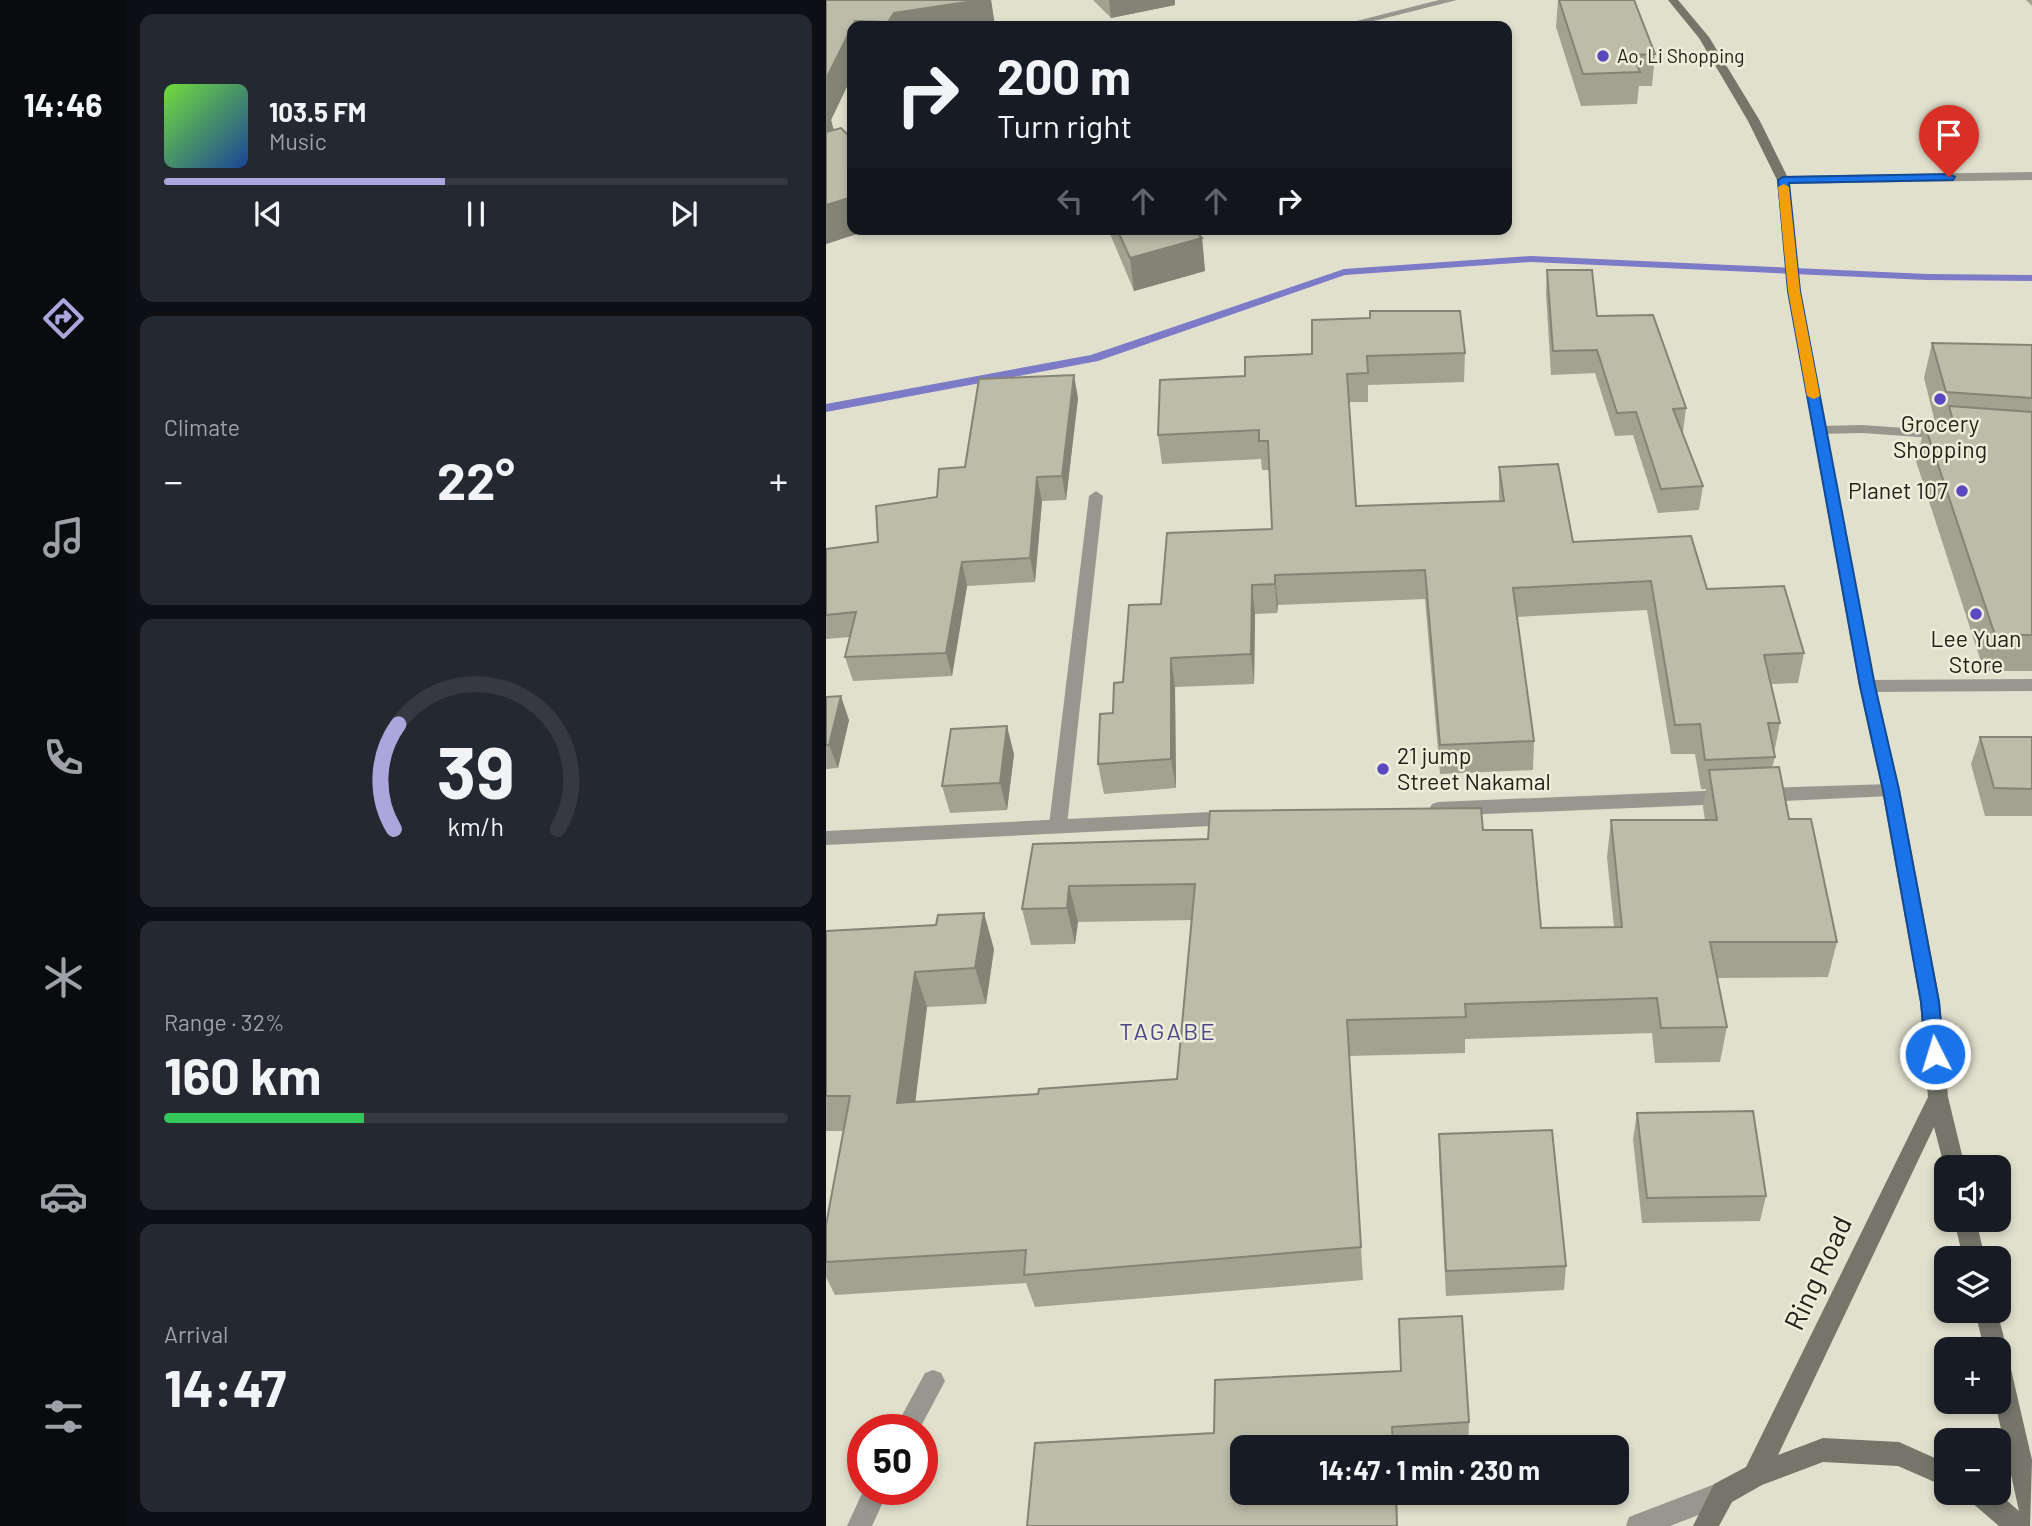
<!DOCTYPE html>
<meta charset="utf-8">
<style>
body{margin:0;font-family:Barlow,sans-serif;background:#242831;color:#f1f3f6;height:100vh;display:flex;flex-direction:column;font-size:26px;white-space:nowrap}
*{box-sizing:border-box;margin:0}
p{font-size:23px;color:#9ea1a6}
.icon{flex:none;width:38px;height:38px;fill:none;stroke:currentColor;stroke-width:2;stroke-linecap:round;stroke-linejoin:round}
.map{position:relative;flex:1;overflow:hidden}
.panel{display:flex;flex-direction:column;gap:14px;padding:14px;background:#0d0f14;width:700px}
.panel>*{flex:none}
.hud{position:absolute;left:21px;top:21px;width:665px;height:214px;border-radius:14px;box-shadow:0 4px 10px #0003;background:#171b24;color:#f1f3f6;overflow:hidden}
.controls{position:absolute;left:1108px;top:1155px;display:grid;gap:14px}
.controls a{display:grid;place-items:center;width:77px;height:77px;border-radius:14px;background:#171b24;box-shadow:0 4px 10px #0003;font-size:35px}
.speed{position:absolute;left:21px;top:1414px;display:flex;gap:14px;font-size:35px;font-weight:700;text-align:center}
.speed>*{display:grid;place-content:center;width:91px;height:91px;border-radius:50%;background:#171b24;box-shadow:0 4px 10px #0003;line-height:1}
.speed .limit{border:10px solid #d22;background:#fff;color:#111}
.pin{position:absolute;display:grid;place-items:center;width:60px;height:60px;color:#fff;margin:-72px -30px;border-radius:50% 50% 50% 0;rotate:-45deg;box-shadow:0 0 7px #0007}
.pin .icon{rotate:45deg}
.me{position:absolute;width:77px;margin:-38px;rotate:355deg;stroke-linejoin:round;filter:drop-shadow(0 0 5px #0008)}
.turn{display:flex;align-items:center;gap:24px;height:147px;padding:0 35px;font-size:32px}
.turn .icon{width:91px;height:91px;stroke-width:2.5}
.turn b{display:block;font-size:49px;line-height:60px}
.lanes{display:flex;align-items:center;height:66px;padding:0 35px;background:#0003;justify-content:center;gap:35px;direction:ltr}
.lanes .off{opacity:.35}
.big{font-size:52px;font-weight:700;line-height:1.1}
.panel .card{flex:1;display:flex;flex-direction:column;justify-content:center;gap:10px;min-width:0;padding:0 24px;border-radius:14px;background:#242831}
.panel .dial{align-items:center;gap:0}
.dial svg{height:182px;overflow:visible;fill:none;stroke:#363941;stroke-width:7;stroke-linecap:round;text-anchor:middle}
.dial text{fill:#f1f3f6;stroke:none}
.song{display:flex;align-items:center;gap:21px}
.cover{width:84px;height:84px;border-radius:10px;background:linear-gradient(135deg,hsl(100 70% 55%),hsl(220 70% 35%))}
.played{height:7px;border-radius:4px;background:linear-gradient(90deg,#ada6de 45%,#363941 45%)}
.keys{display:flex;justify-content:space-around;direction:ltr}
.heat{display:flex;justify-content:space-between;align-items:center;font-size:38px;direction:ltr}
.charge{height:10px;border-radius:5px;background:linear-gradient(90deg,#34c759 32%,#363941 0)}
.trip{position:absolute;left:404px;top:1435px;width:399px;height:70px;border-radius:14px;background:#171b24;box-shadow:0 4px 10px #0003;font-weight:700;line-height:70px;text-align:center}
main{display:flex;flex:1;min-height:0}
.tab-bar{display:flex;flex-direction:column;width:126px;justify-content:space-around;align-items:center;background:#090b0e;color:#9ea1a6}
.tab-bar .icon{width:49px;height:49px}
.tab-bar .active{color:#ada6de}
.tab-bar b{font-size:32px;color:#f1f3f6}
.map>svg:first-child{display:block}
</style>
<main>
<nav class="tab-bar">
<b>14:46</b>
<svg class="icon active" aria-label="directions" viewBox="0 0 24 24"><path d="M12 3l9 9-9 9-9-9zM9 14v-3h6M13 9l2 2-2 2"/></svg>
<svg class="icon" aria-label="music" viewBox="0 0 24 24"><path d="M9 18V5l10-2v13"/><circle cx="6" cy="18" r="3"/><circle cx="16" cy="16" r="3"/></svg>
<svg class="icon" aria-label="phone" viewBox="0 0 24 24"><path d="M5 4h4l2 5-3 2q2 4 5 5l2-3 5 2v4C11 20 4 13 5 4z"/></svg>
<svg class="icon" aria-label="climate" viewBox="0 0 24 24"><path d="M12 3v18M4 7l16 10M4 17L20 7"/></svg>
<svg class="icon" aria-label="car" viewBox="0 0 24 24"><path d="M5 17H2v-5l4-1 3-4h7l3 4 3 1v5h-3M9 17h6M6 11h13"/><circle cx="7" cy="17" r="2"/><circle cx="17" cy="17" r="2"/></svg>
<svg class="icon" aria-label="filters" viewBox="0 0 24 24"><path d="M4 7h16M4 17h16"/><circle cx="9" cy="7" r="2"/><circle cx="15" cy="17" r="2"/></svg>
</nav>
<section class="panel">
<div class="card">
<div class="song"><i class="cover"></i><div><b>103.5 FM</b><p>Music</p></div></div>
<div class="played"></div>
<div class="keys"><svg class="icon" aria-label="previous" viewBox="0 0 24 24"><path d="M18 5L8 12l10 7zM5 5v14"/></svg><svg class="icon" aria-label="pause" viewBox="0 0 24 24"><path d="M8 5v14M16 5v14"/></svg><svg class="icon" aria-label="next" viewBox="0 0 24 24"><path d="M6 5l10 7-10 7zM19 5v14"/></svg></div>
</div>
<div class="card"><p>Climate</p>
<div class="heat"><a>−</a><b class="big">22°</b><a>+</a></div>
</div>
<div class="card dial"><svg viewBox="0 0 100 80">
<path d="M14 69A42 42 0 1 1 86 69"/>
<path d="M14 69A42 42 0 0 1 16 23" stroke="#ada6de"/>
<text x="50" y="56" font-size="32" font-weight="700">39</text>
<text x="50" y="72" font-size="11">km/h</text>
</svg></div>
<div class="card"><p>Range · 32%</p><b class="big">160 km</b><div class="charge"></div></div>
<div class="card"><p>Arrival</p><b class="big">14:47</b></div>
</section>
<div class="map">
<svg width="1206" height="1526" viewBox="0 0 1206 1526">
<rect width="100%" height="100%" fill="#e1e0cd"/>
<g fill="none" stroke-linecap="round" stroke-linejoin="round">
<!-- stream -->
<polygon fill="#7d7ac7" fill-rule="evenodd" points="705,256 1101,274 1206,275 1206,281 1101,280 705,262 519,275 272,361 0,412 0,404 265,355 518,269"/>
<!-- service -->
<g fill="#98978f" fill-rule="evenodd">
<polygon points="1206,172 1206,180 957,184 951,180 957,176"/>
<polygon points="1037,425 1120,431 1127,435 1120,439 1037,433 994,434 987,430 994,426"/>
<polygon points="270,491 277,496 241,825 238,830 226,830 223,825 263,496"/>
<polygon points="1206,679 1206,691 1041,692 1033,686 1041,680"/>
<polygon points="107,1370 115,1373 119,1381 93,1430 68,1430 99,1373"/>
<polygon points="38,1489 63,1489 46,1526 21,1526"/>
</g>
<!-- minor -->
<g fill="#98978f" fill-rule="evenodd">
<polygon points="613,0 631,0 528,26 511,26"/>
<polygon points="1065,784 1071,785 1074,790 1071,795 1065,796 937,802 931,800 928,795 931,790 937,788"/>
<polygon points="902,790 908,792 911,797 908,802 902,804 612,816 606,814 603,809 606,804 612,802"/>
<polygon points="405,811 411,813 414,818 411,823 405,825 0,845 0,831"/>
<polygon points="897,1481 906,1484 909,1493 906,1502 844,1526 800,1526 803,1517"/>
</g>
<!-- secondary -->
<g fill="#76756a" fill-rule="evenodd">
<polygon points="842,0 852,0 883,37 934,121 963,180 974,291 1049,686 1074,790 1114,1002 1122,1097 1139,1167 1120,1167 1120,1173 1108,1127 952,1455 997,1438 1073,1442 1120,1463 1120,1487 1072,1466 997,1462 936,1485 906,1502 893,1526 867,1526 888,1484 920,1467 1102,1097 1094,1002 1056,790 1033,686 962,291 951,180 922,121 873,38"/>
<polygon points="1128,1220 1150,1220 1159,1258 1137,1258"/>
<polygon points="1149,1311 1171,1311 1181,1349 1177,1356 1184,1365 1206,1460 1204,1526 1173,1526 1145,1502 1142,1493 1172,1493 1193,1511 1169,1402 1172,1402 1172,1349 1158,1349"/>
</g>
</g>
<!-- wall -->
<g fill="#a3a291">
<polygon points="0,0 165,0 169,26 26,26 26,76 5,120 8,130 46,229 0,244"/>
<polygon points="267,0 349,0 349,5 285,18"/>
<polygon points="732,0 808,0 829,54 826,86 813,86 811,104 755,106 730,27"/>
<polygon points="1200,0 1206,0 1206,6"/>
<polygon points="282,229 367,229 376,238 379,271 308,291"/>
<polygon points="721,270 771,316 860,408 857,432 856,432 877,486 873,510 832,513 807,435 789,436 769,373 725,375 720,293"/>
<polygon points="1106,343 1206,345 1206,671 1158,671 1090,461 1099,426 1110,426 1098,378"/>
<polygon points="639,353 638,382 542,385 542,402 523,402 530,506 673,501 673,467 747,542 881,589 978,653 972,683 945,684 954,723 948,753 949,757 946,768 963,819 1011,942 1002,977 891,978 901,1027 894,1062 829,1063 826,1033 639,1039 639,1053 523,1056 537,1280 209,1307 200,1283 9,1295 0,1277 0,1225 17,1131 0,1131 0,931 168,949 160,1004 101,1007 89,1102 212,1094 351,1079 366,920 252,922 249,944 205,945 196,909 207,844 657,830 715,928 788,927 781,857 785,820 879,820 877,807 880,789 875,789 869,754 845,754 821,610 691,617 708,741 707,770 614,774 599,599 452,605 451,613 429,614 428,684 349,687 350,788 278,794 272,764 287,713 297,682 335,604 446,529 443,470 436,470 435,459 336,464 332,435 419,376 419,357"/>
<polygon points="252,398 240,500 216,501 209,582 141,586 126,676 27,681 19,657 24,637 0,639 0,549 52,542 111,497 139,467"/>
<polygon points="0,697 23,720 12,768 0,769"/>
<polygon points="1154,737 1206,737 1206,816 1159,816 1145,764"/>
<polygon points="188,754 181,810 124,813 116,786"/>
<polygon points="811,1113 940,1196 934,1221 816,1223 807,1139"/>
<polygon points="613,1134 740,1266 738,1290 620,1296 613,1160"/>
<polygon points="643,1422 642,1447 416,1447 209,1443"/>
</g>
<!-- shaded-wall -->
<g fill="#848476">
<polygon points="154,0 165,0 169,26 62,26 62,22 68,13"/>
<polygon points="283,0 349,0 349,5 285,18"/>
<polygon points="29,21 30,26 26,26 26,76 5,120 13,153 0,157 0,79"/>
<polygon points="26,197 26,229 46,229 0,244 0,205"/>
<polygon points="376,238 379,271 308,291 304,258"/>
<polygon points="248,375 252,398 240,500 236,476"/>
<polygon points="211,477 216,501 209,582 204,558"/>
<polygon points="136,562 141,586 126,676 120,653"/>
<polygon points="449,575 452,605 451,613 449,584"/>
<polygon points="426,585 429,614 428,684 425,654"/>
<polygon points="345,658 349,687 350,788 345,759"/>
<polygon points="15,696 23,720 12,768 3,745"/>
<polygon points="181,726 188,754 181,810 174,783"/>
<polygon points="243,886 252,922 249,944 241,908"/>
<polygon points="158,913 168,949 160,1004 149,968"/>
<polygon points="89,972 101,1007 85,1137 71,1103"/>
</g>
<!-- building -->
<g fill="#bdbca9" stroke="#848476" stroke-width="2">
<polygon points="0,0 154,0 68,13 62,22 29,21 0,79"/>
<polygon points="733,0 808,0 829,54 807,55 814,72 757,74"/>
<polygon points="15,128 26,139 26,197 0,205 0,132"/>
<polygon points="291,229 367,229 376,238 304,258"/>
<polygon points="721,270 766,270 771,316 827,315 860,408 847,409 877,486 835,489 810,412 791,413 771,350 727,351"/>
<polygon points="544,311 634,311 639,353 541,356 542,373 521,374 530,506 678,501 673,467 732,464 747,542 865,536 881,589 958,586 978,653 938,655 954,723 942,723 949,757 879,760 874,724 849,725 825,581 687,588 708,741 614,745 599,570 449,575 449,584 426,585 425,654 345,658 345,759 272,764 274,714 287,713 288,683 297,682 303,605 335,604 341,533 446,529 442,441 433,441 433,430 332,435 334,380 419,376 419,357 486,354 486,320 544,318"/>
<polygon points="1106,343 1206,345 1206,398 1120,392"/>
<polygon points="248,375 236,476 211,477 204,558 136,562 120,653 19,657 30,612 0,615 0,549 52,542 50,506 111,497 113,469 139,467 153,379"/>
<polygon points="1123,406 1206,412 1206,635 1169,635 1099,426 1128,425"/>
<polygon points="15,696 3,745 0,745 0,697"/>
<polygon points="181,726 174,783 116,786 125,729"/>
<polygon points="1154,737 1206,737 1206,789 1168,788"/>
<polygon points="953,767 963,819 985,819 1011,942 884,942 901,1027 835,1028 831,998 639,1004 640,1017 521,1020 535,1247 198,1275 200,1250 0,1262 0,1225 24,1096 0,1096 0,931 110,925 112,915 158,913 149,968 89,972 71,1103 212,1094 213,1089 351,1079 369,884 243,886 241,908 196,909 207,844 382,839 384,811 655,808 657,830 706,830 715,928 796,927 785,820 891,820 883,770"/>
<polygon points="927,1111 940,1196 821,1198 811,1113"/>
<polygon points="726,1130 740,1266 620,1271 613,1134"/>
<polygon points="636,1316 643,1422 566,1427 567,1447 416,1447 416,1493 570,1493 571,1526 201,1526 209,1443 388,1433 389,1380 575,1371 573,1319"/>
</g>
<!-- route -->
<polygon fill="#1a73e8" stroke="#114b97" stroke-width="2" points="1123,174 1129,177 1127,180 963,183 974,291 1049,686 1073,790 1113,1002 1118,1054 1116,1059 1109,1061 1103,1059 1100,1054 1095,1002 1057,790 1034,686 962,291 952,180 957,177"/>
<!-- slow -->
<polygon fill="#f59e0b" points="958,184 963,187 974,291 994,396 988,399 981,396 962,291 952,187"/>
<!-- markers -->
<g fill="#5a48c1" stroke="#eeedda" stroke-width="2.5">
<circle cx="777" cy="56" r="7"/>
<circle cx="1114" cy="399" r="7"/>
<circle cx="1136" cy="491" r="7"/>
<circle cx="1150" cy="614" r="7"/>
<circle cx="557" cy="769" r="7"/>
</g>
<g text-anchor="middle" stroke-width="5" stroke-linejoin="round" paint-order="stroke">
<!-- far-poi labels -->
<g font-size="19" fill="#22211a" stroke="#eeedda" text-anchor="start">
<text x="791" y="63">Ao, Li Shopping</text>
</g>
<!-- poi labels -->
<g font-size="23" fill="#22211a" stroke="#eeedda">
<text x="1114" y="432">Grocery<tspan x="1114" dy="26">Shopping</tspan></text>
<text x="1122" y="499" text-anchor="end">Planet 107</text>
<text x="1150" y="647">Lee Yuan<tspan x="1150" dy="26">Store</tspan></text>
<text x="571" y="764" text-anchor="start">21 jump<tspan x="571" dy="26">Street Nakamal</tspan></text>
</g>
<!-- neighbourhood labels -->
<g font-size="24" letter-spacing="2" fill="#4c4886" stroke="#eeedda">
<text x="342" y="1040">TAGABE</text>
</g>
<!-- near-street labels -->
<g font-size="28" fill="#22211a" stroke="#eeedda">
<text transform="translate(992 1273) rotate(-65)" y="10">Ring Road</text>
</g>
</g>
</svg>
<div class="controls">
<a><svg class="icon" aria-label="sound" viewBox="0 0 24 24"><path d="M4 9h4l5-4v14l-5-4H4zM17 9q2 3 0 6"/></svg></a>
<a><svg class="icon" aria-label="layers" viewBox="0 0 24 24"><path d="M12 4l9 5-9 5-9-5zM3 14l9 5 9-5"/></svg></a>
<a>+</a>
<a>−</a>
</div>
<div class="speed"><div class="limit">50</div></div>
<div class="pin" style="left:1123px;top:177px;background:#d93025"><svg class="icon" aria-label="arrive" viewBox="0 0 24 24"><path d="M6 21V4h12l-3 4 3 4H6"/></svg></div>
<svg class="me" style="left:1109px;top:1054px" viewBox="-20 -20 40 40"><circle r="17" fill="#1a73e8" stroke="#fff" stroke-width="3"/><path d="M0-11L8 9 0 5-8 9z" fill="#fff"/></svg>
<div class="trip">14:47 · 1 min · 230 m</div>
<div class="hud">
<div class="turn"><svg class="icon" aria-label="right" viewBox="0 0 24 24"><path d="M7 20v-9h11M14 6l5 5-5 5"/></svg><div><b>200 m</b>Turn right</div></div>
<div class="lanes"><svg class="icon off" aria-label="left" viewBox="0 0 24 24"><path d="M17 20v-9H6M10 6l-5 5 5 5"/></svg><svg class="icon off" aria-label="ahead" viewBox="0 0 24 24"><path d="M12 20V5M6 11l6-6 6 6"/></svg><svg class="icon off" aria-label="ahead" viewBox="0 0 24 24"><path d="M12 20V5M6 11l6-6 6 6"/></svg><svg class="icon" aria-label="right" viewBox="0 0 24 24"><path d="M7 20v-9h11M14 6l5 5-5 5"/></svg></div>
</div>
</div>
</main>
